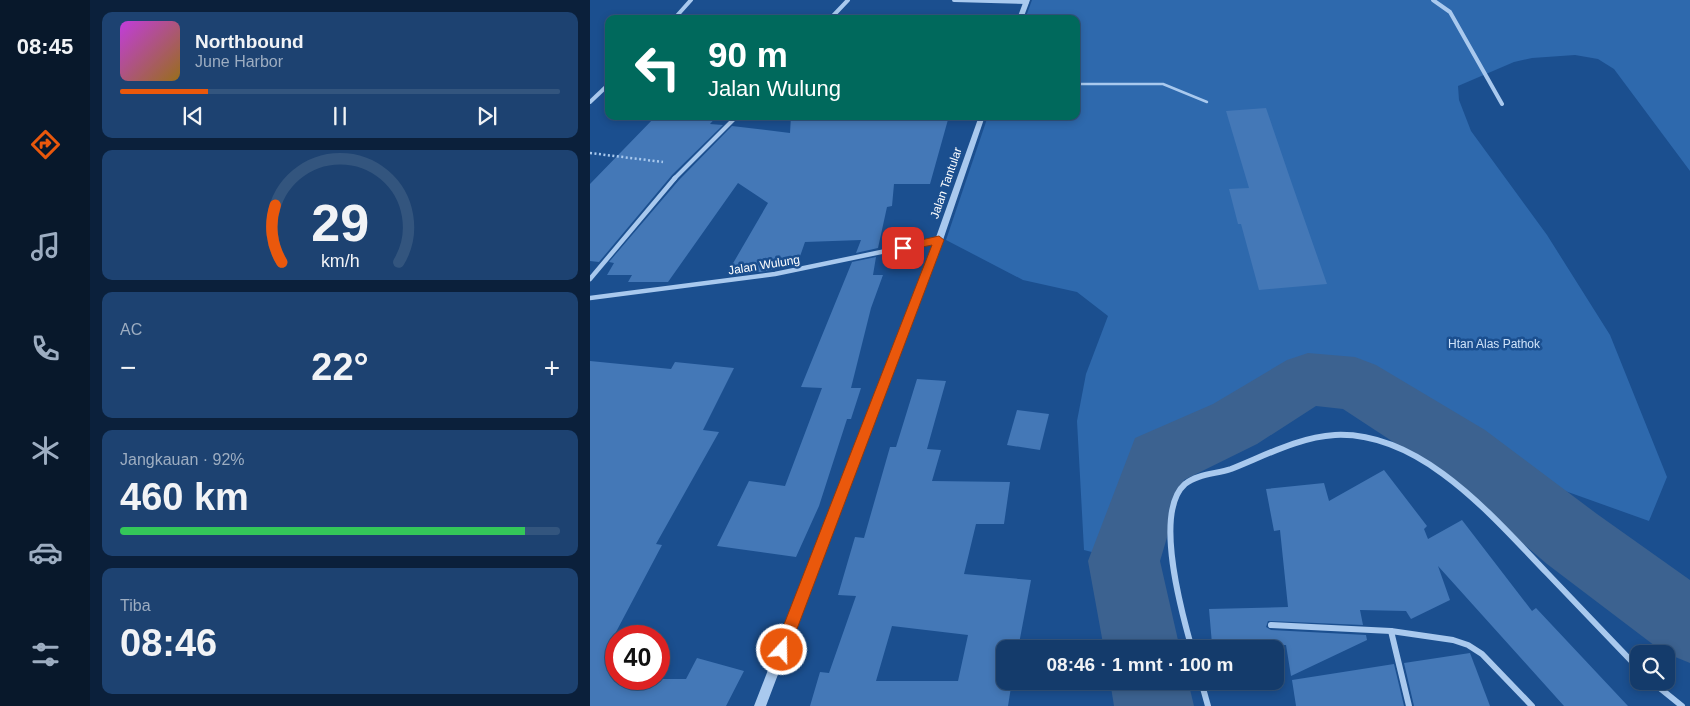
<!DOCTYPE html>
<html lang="id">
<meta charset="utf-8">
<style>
body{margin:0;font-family:Helvetica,sans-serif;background:#1d4271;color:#f1f3f6;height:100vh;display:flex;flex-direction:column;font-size:19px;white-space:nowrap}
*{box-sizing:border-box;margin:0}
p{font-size:16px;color:#9dadc1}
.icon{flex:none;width:28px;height:28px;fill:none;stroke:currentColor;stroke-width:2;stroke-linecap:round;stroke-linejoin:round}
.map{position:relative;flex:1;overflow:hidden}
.side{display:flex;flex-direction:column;gap:12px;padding:12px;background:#0b203b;width:500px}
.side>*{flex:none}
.guide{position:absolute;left:15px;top:15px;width:475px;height:105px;border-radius:10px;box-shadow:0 2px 8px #0003,0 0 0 1px #33557e;background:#00695c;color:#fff;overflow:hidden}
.controls{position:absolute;left:1040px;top:645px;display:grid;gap:10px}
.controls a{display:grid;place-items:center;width:45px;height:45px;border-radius:10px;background:#143b6b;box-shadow:0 2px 8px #0003,0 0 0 1px #33557e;font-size:25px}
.speed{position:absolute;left:15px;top:625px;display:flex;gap:10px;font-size:25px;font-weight:700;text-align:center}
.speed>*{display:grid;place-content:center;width:65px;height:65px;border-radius:50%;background:#143b6b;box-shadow:0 2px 8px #0003,0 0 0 1px #33557e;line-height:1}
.speed .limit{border:8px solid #d22;background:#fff;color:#111}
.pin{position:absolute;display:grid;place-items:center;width:42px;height:42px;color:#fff;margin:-21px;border-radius:10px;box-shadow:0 2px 8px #0006}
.me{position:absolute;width:55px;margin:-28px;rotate:21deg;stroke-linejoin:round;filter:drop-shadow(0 0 4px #0008)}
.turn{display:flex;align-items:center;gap:18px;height:105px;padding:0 20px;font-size:22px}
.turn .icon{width:65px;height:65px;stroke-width:2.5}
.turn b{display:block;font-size:35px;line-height:42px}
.big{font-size:38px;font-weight:800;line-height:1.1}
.side .widget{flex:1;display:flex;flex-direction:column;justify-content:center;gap:8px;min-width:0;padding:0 18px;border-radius:10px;background:#1d4271}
.side .dial{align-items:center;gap:0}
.dial svg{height:130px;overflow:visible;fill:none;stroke:#33557e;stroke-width:7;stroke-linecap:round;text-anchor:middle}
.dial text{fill:#f1f3f6;stroke:none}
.song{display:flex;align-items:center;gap:15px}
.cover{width:60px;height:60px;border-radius:8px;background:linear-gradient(135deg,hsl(290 70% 55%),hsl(40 70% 35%))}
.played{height:5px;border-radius:2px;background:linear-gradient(90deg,#ea580c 20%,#33557e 20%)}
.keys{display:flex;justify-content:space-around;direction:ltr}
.heat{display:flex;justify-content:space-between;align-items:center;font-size:28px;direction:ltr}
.charge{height:8px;border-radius:4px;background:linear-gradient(90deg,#34c759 92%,#33557e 0)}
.trip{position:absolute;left:406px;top:640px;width:288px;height:50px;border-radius:10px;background:#143b6b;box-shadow:0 2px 8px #0003,0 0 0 1px #33557e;font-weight:800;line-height:50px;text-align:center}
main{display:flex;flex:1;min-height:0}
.menu{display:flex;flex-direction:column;width:90px;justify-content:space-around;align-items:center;background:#08182b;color:#9dadc1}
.menu .icon{width:35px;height:35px}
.menu .selected{color:#ea580c}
.menu b{font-size:22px;color:#f1f3f6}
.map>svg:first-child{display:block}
</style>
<main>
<nav class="menu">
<b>08:45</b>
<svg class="icon selected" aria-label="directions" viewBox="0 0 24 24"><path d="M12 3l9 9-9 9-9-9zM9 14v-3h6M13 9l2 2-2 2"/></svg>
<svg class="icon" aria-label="music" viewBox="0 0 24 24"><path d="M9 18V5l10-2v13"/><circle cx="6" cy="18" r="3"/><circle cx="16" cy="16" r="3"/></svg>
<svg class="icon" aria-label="phone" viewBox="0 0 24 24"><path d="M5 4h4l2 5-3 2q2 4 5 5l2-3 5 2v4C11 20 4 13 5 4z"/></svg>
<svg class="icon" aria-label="climate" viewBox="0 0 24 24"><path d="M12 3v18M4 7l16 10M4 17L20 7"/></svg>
<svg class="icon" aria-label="car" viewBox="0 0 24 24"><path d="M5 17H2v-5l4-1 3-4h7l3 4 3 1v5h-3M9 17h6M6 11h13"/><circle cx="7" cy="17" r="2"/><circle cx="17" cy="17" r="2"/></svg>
<svg class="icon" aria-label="filters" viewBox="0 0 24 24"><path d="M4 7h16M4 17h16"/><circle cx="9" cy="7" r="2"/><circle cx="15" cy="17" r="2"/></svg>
</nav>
<section class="side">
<div class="widget">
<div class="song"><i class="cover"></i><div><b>Northbound</b><p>June Harbor</p></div></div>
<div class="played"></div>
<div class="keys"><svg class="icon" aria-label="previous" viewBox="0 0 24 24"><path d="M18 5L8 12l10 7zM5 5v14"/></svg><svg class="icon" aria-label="pause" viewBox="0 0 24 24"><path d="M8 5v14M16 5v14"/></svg><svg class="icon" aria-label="next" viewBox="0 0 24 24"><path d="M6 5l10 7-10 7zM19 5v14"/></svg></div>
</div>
<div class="widget dial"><svg viewBox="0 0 100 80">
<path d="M14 69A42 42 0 1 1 86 69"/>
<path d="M14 69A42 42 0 0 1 10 34" stroke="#ea580c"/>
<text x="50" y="56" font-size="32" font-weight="700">29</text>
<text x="50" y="72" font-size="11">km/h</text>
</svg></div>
<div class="widget"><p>AC</p>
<div class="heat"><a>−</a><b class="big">22°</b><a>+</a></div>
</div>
<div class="widget"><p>Jangkauan · 92%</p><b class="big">460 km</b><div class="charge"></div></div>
<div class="widget"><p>Tiba</p><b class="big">08:46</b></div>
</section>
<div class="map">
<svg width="1100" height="706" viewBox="0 0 1100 706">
<rect width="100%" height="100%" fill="#1b4f8f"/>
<!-- green -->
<polygon fill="#2e69ad" points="442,0 1100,0 1100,171 1024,69 1008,59 985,55 942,58 924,62 868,86 869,100 881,131 957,235 1020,335 1077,477 1059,521 964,487 920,463 875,446 767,378 716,372 641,418 561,455 525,558 494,550 487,421 496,374 518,316 487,292 433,280 356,240 398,116 486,116 486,19 435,19"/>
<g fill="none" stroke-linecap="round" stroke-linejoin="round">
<!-- river -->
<g fill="#3c6290" fill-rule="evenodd">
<polygon points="718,353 765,357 786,365 895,430 1007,514 1100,580 1100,663 1073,652 957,564 849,472 753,409 726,406 667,444 594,480 570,561 590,649 514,649 498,561 545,438 623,404 697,360"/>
<polygon points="520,681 598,681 604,706 524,706"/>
</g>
</g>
<!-- building -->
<g fill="#4478b7" fill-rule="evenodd">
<polygon points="676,108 702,184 737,284 669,290 651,224 648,224 639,189 659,188 636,111"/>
<polygon points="66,116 127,116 120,124 133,125 82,175 9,262 0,261 0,184"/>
<polygon points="201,116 359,116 340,184 304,184 302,206 297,207 288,248 266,253 271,240 215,242 207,265 171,272 138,272 178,203 148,183 78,282 38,282 42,275 17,275 24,263 19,262 89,180 142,126 200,133"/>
<polygon points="286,257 283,275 293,275 281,308 261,388 271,388 261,419 257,419 229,506 206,557 127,546 159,481 195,486 232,388 211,387 262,262"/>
<polygon points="0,361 81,369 85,362 144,368 113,430 129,432 66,544 72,545 26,632 26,679 96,679 107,658 154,671 136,706 0,706"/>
<path d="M327 379 356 381 337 449 351 450 342 481 420 482 414 524H386L374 574 441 580 428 649H415V681H422L418 706H220L230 672 239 673 266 596 248 595 265 537 274 538 300 447H306ZM302 626 378 635 368 681H286Z"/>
<polygon points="427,410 459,414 450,450 417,445"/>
<polygon points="794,470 837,526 834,529 838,539 872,520 942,611 946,608 1038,706 974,706 848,566 860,600 821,619 816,611 770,610 773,625 678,621 676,627 681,630 776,635 777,640 701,676 696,645 622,644 619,609 698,607 690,530 684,531 676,489 734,483 739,501"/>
<polygon points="880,653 900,706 824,706 814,663"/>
<polygon points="804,664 814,706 706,706 702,680"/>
</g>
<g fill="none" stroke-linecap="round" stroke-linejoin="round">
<!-- path -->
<polyline stroke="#a9c9ee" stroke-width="2.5" stroke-dasharray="2 2.5" stroke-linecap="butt" points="0,153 73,162"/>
<!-- service -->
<polyline stroke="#a9c9ee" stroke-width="2.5" points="486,84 573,84 617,102"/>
<!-- minor-far2 -->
<g stroke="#a9c9ee" stroke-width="4">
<polyline points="364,0 437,2"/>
<polyline points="843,0 860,12 912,104"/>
<polyline points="84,19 101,0"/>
<polyline points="240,19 258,0"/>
<polyline points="0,102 19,84"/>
<polyline points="84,179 147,116"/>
</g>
<!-- minor-far1 -->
<g stroke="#a9c9ee" stroke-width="4.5">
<polyline points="0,279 85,178"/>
<polyline points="0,298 185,274 349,240"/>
</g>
<!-- minor -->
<g stroke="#a9c9ee" stroke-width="6">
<polyline points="681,625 801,631 863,640 878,645 892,654 942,706"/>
<polyline points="801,631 819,706"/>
<path d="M602 649C592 614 563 512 595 484 607 474 626 474 641 469 674 456 709 437 745 435 831 431 903 517 957 573 988 605 1018 637 1049 669"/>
<polyline points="611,681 618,706"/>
<polyline points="1061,681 1092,706"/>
</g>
<!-- tertiary -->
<g fill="#a9c9ee" fill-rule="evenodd">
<polygon points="434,0 440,0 433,19 427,19"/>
<polygon points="389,116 395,116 353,240 176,706 164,706 345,240"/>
</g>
</g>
<!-- route -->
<polygon fill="#ea580c" stroke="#983908" points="349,236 354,240 199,650 197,655 192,658 187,655 184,650 342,245 313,251 308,248 313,244"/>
<g text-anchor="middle" stroke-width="5" stroke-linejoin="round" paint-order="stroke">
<!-- street labels -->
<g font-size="12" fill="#fff" stroke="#1b4f8f">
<text transform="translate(356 183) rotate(-71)" y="4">Jalan Tantular</text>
<text transform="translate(174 265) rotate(-9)" y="4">Jalan Wulung</text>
</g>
<!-- park labels -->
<g font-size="12" fill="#cfe3fa" stroke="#1b4f8f">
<text x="904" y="348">Htan Alas Pathok</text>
</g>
</g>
</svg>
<div class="controls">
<a><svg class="icon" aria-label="search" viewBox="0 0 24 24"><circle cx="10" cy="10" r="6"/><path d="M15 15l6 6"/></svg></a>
</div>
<div class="speed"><div class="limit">40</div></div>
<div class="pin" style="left:313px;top:248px;background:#d93025"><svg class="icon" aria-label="arrive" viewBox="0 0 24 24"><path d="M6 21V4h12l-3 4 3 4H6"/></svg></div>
<svg class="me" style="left:192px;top:650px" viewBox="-20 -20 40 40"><circle r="17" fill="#ea580c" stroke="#fff" stroke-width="3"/><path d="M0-11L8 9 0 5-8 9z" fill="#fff"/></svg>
<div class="trip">08:46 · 1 mnt · 100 m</div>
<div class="guide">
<div class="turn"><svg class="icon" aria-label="left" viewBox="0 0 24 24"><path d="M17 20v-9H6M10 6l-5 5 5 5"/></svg><div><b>90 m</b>Jalan Wulung</div></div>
</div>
</div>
</main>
